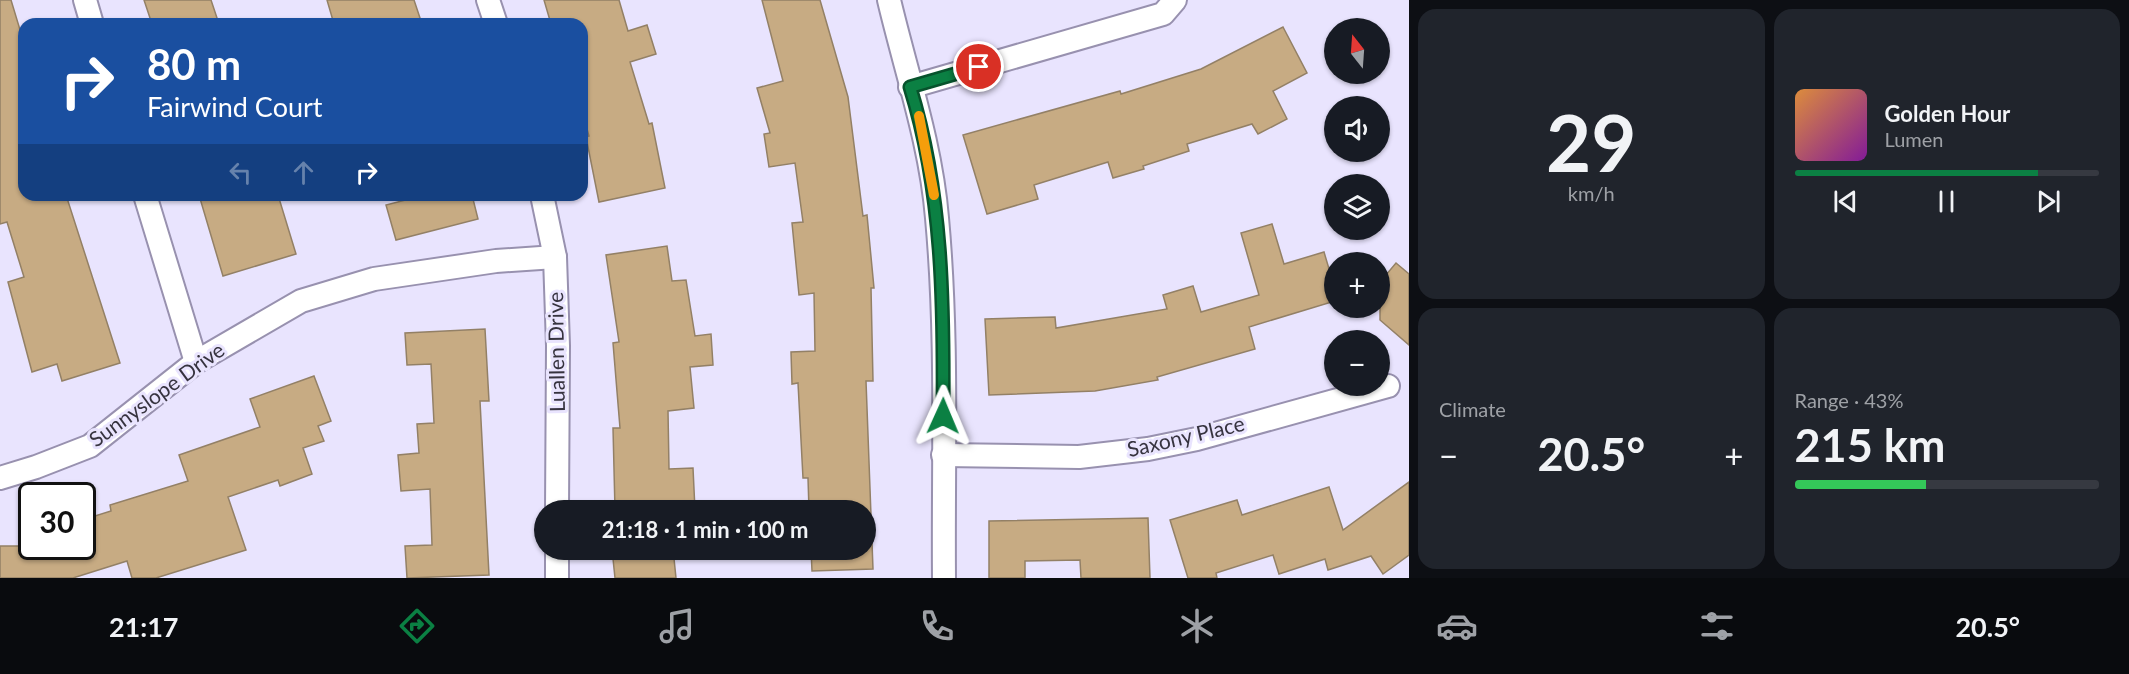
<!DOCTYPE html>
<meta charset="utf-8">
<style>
body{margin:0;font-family:Lato,sans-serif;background:#20242c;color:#f1f3f6;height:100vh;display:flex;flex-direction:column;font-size:22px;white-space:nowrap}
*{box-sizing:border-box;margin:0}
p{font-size:20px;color:#9ea1a6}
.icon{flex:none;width:33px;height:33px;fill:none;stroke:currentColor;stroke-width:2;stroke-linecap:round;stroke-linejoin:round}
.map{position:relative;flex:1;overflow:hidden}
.panel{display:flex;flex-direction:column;gap:9px;padding:9px;background:#0d0f14;width:720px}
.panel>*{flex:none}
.top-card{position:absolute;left:18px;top:18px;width:570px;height:183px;border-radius:18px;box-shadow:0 2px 4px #0004;background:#1a4fa0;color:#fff;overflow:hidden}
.needle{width:39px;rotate:343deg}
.controls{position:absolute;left:1324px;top:18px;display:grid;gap:12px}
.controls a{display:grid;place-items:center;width:66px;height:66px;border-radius:50%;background:#171b24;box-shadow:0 2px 4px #0004;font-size:30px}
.speed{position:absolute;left:18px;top:482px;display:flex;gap:12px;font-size:30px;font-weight:700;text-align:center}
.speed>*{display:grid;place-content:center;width:78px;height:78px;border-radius:50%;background:#171b24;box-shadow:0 2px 4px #0004;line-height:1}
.speed .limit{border:3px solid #111;border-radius:9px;background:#fff;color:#111}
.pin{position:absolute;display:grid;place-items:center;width:51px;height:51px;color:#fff;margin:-26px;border:3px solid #fff;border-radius:50%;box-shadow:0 2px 6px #0007}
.me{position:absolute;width:66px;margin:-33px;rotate:1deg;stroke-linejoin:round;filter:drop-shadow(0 0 4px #0008)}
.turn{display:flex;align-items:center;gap:21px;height:126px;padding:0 30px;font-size:27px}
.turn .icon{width:78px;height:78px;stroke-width:2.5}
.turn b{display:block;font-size:42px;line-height:51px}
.lanes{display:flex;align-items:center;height:57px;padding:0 30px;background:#0003;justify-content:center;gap:30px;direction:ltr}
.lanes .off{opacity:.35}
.big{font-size:45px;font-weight:700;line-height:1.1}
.panel .tile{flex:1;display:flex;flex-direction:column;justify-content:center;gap:9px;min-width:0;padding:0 21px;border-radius:18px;background:#20242c}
.panel .dial{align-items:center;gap:0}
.dial b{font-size:78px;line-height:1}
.song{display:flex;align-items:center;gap:18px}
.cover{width:72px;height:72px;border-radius:9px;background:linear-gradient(135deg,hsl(30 70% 55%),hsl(290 70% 35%))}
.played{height:6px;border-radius:3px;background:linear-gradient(90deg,#0b8043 80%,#363941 80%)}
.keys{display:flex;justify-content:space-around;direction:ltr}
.heat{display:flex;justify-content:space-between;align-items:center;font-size:33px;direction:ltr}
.charge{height:9px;border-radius:4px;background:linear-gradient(90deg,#34c759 43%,#363941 0)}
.panel .tiles{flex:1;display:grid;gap:9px;grid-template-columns:repeat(2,1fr)}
.trip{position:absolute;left:534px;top:500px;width:342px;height:60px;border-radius:30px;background:#171b24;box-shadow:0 2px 4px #0004;font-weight:700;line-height:60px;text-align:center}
.tab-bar{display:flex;height:96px;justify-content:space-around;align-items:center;background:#090b0e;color:#9ea1a6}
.tab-bar .icon{width:42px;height:42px}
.tab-bar .on{color:#0b8043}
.tab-bar b{font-size:27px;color:#f1f3f6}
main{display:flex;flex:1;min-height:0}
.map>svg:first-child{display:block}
</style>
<main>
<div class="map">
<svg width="1409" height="578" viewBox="0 0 1409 578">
<rect width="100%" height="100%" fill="#e9e4fe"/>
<!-- building -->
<g fill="#c7ab83" stroke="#938066" stroke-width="1.5">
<polygon points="0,0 11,0 24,43 24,195 66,195 120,363 62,381 57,364 32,372 8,282 24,277 7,222 0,224"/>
<polygon points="144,0 211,0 219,24 152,24"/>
<polygon points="327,0 414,0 422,24 334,24"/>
<polygon points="544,0 619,0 628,31 647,25 656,54 630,62 649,124 652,123 665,188 599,202 586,137 589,136 582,112 582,24 551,24"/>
<polygon points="762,0 820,0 848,97 863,216 867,215 874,288 871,288 873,381 866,381 873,569 812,571 811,549 866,549 866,510 809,510 808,478 803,478 798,383 792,384 791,352 815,351 814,293 799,295 792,223 803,222 795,163 769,167 764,134 770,133 757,88 783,81"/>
<polygon points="1283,27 1307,73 1273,91 1287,119 1258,134 1252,124 1187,144 1189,151 1143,166 1144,169 1113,178 1108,162 1034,185 1038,199 987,214 963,135 1120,91 1121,94 1201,69"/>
<polygon points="199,195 278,195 296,254 223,276"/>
<polygon points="425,195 472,195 478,219 396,240 386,205"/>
<polygon points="1272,224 1284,264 1324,252 1335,289 1335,301 1249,327 1255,349 1157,377 1158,380 1095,391 989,395 985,319 1055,317 1056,328 1167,309 1163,295 1193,286 1201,312 1259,295 1241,233"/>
<polygon points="667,246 672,281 686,280 695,336 711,334 713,365 690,367 694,408 668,411 669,469 693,468 695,510 615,510 613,428 620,428 613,343 619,342 606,255"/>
<polygon points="1396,263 1409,274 1409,345 1380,320 1380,282"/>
<polygon points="485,329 489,401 480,401 489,575 407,578 405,546 432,545 430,489 401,491 398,455 419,453 417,424 434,423 431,364 407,365 405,333"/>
<polygon points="314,376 331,421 318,426 324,441 303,448 312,474 280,486 278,480 228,497 246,550 156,578 132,578 127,561 73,578 0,578 0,546 82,546 82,520 111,511 110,505 188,481 179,455 260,427 250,399"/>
<polygon points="1409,482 1409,555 1383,574 1371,556 1328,570 1325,559 1279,574 1273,555 1216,573 1217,578 1188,578 1170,520 1237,500 1242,515 1329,487 1343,530"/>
<polygon points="1148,518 1150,578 1081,578 1080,560 1025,561 1025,578 989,578 989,521"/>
<polygon points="612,549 673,549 676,578 615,578"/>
</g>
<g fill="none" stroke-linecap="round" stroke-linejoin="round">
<defs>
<g id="street">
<polyline points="85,0 92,24"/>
<polyline points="488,0 496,24"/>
<path d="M889 0C906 72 931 144 937 218 948 337 943 458 944 578"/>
<polyline points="910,87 1163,14 1175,0"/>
<polyline points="145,195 196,362"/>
<polyline points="542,195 555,257 558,346 557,510"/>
<polyline points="943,455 1079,457 1148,449 1197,439 1388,386"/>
<polyline points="0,478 36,467 90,446 196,362 301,301 374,279 496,261 555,257"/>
<polyline points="557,578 557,549"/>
</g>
</defs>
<!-- street casing -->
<use href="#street" stroke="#9891af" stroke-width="26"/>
<!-- street -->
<use href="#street" stroke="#fff" stroke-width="22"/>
</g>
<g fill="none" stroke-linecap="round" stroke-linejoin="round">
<defs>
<path id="route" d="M943 416C944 305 943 193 910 87L979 67"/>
</defs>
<!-- route casing -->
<use href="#route" stroke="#07532c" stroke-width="15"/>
<!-- route -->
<use href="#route" stroke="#0b8043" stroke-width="10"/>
<!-- slow -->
<polyline stroke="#f59e0b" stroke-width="10" points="919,116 934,195"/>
</g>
<g text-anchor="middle" stroke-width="6" stroke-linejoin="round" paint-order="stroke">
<!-- street labels -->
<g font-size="21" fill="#36333f" stroke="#e9e4fe">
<text transform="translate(557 352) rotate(-91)" y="7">Luallen Drive</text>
<text transform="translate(157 395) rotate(-36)" y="7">Sunnyslope Drive</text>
<text transform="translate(1186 437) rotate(-13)" y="7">Saxony Place</text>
</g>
</g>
</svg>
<div class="controls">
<a><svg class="needle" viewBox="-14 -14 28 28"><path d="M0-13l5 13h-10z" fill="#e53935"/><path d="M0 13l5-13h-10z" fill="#9ea1a6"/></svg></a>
<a><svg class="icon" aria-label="sound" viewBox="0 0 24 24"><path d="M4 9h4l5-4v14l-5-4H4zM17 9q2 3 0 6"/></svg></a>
<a><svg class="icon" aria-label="layers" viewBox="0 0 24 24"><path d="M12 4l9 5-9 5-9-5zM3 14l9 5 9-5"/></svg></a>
<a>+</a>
<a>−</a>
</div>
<div class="speed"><div class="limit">30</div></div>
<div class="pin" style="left:979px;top:67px;background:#d93025"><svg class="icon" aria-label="arrive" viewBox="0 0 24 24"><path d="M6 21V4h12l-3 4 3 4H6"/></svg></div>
<svg class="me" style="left:943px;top:416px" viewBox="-20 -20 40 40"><path d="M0-17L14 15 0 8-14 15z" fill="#0b8043" stroke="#fff" stroke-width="4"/></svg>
<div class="trip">21:18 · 1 min · 100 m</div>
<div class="top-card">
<div class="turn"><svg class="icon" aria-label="right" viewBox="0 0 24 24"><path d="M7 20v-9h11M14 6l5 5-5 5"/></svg><div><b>80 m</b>Fairwind Court</div></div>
<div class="lanes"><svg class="icon off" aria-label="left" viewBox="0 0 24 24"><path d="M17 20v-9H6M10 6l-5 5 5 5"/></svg><svg class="icon off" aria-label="ahead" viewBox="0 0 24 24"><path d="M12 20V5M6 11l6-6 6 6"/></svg><svg class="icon" aria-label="right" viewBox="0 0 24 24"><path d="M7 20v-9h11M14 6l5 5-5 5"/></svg></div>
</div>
</div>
<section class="panel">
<div class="tiles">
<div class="tile dial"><b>29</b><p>km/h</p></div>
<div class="tile">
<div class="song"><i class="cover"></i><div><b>Golden Hour</b><p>Lumen</p></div></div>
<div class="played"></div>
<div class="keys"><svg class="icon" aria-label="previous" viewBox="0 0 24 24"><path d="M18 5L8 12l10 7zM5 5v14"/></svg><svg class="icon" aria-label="pause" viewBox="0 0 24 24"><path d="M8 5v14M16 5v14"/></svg><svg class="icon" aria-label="next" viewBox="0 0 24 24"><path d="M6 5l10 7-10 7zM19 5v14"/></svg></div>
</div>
<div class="tile"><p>Climate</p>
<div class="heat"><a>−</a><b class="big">20.5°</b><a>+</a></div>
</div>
<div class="tile"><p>Range · 43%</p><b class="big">215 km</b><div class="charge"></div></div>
</div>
</section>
</main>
<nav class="tab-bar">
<b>21:17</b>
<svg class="icon on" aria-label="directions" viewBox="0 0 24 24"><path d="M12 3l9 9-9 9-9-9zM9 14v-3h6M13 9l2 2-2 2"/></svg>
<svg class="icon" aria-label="music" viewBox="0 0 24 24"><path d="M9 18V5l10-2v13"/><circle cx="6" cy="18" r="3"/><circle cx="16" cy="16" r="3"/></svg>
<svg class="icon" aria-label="phone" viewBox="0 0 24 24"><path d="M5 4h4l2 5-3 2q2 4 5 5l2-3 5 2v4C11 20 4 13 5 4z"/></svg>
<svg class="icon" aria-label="climate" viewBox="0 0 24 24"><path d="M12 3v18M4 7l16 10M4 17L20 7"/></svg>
<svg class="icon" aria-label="car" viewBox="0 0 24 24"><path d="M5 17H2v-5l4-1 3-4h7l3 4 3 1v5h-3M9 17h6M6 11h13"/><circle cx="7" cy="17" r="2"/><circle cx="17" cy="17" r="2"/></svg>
<svg class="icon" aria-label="filters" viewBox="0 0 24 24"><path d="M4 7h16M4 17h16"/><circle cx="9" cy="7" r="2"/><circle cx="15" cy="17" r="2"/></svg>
<b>20.5°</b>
</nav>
